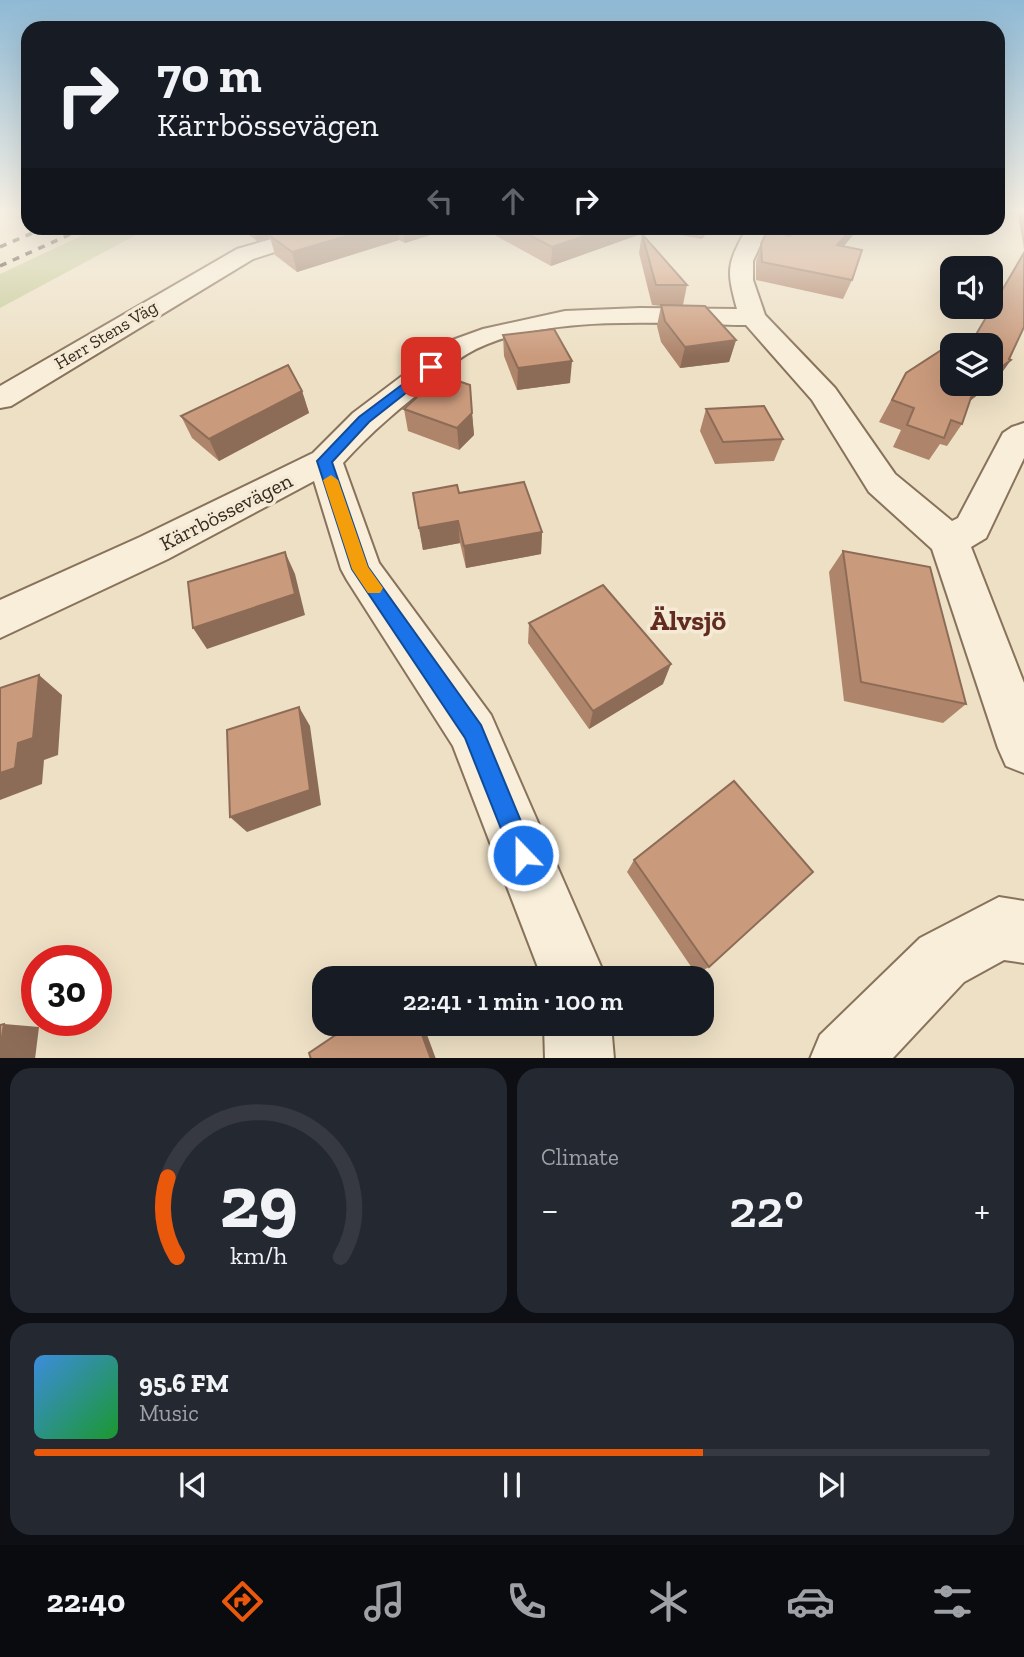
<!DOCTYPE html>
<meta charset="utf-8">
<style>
body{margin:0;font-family:"Zilla Slab",serif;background:#242831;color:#f1f3f6;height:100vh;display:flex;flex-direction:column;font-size:26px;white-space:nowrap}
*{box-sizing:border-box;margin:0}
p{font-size:23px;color:#9ea1a6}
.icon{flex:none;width:38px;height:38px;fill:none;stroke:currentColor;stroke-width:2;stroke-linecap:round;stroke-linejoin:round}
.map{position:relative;height:1058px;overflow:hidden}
.side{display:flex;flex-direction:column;gap:10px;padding:10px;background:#0d0f14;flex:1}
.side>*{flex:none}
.hud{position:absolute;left:21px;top:21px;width:984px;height:214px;border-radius:21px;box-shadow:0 7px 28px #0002;background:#171b24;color:#f1f3f6;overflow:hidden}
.buttons{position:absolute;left:940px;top:256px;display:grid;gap:14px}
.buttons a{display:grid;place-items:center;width:63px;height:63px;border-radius:14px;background:#171b24;box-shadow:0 7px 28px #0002;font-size:35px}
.speed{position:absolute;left:21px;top:945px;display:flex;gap:14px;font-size:35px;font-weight:700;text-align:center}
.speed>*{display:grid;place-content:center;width:91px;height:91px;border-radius:50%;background:#171b24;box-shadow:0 7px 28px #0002;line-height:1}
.speed .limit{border:10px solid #d22;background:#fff;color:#111}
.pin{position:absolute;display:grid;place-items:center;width:60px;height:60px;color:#fff;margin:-30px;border-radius:14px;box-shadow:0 4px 10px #0006}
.me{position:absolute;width:77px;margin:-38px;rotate:338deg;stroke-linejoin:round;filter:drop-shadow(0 0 5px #0008)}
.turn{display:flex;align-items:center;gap:24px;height:147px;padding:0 21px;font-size:32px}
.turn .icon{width:91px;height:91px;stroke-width:2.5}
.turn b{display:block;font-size:49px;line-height:60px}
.lanes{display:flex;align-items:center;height:66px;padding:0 21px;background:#0003;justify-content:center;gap:35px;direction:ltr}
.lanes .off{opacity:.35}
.big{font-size:52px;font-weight:600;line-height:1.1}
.side .tile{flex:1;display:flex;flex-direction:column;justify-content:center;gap:10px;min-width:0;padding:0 24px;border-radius:21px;background:#242831}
.side .dial{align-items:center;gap:0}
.dial svg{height:182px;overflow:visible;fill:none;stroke:#363941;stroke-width:7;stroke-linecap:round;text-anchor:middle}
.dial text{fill:#f1f3f6;stroke:none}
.song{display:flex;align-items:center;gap:21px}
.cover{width:84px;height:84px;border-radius:10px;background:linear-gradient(135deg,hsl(210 70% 55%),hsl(130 70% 35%))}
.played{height:7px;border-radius:4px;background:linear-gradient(90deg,#ea580c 70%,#363941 70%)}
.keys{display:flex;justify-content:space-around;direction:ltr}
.heat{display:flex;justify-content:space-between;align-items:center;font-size:38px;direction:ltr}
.side .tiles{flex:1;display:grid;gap:10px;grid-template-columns:1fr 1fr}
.tile:last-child{grid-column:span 2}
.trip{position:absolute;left:312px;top:966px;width:402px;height:70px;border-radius:21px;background:#171b24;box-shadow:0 7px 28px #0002;font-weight:600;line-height:70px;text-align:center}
.tabs{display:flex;height:112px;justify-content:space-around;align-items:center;background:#090b0e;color:#9ea1a6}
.tabs .icon{width:49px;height:49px}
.tabs .current{color:#ea580c}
.tabs b{font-size:32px;color:#f1f3f6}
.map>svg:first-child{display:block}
</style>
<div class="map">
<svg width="1024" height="1059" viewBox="0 0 1024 1059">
<rect width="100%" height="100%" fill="#ede0c5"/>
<!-- green -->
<polygon fill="#c6cb99" points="98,228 149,228 0,308 0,274"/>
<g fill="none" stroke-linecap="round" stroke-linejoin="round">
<defs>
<g id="street">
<polygon points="309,228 341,228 337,232 253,259 11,406 0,408 0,386 237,249"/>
<path d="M747 228H768L753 261V280L765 315 835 388 895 474 952 521 958 518 1003 433 1012 427 1024 423V458L986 538 971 547 1024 683V773L1006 766 998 748 932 549 869 492 812 400 746 325C665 324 539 312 467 354 455 361 444 372 434 381 400 408 372 431 343 463L379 563 491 715 606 978H542L453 746 347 580 341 569 314 481 168 559 0 638V600L140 537 313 453 353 413 447 342 483 329 565 311 640 308 737 309C726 269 727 264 747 228Z"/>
<polygon points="999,897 1024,901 1024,963 1004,960 964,982 892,1059 810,1059 820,1035 920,938"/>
<polygon points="544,1024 611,1024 614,1059 545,1059"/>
</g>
</defs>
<!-- street casing -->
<use href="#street" stroke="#88725c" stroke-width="4"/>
<!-- street -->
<use href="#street" fill="#f8eed9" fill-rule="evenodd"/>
<!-- rail -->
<g stroke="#382b1f" stroke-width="3.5" stroke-dasharray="7 7" stroke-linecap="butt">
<polyline points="0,247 44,228"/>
<polyline points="0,266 84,228"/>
</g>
</g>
<!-- wall -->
<g fill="#ae846b">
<polygon points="1017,209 1024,209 1024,249"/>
<polygon points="240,228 452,228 405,243 399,240 297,272 275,255 270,237 257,241"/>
<polygon points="482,228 710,228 702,239 652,230 551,266"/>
<polygon points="642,234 687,285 683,305 736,340 729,362 680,368 661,342 657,326 661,306 652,305 639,253"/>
<polygon points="790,236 844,246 852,280 843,299 756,280 756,262 761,244"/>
<polygon points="1024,251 1024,327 996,381 970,401 962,424 947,446 940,444 929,460 893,447 901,430 879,422 906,373 971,343"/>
<polygon points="503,335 570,383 517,390 504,356"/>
<polygon points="302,391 309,413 219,461 192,438 181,416"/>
<polygon points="404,409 472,413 474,435 459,450 408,431"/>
<polygon points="706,409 783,439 774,461 715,464 700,431"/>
<polygon points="413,493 459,493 542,532 541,554 466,568 460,543 423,550"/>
<polygon points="843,551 966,704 943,723 844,701 829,572"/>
<polygon points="529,623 663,684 589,729 528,643"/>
<polygon points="634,860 709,967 696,974 627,872"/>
</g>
<!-- shaded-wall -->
<g fill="#8d6c57">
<polygon points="253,228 301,228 257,241"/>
<polygon points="374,228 397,228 399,240 297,272 292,252"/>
<polygon points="403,228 452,228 405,243"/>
<polygon points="608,228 652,228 652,230 551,266 552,247"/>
<polygon points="705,228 710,228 702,239"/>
<polygon points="852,228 859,228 830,263 837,245"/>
<polygon points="736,340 729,362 680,368 685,347"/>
<polygon points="1011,360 996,381 960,408 975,386 979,383 990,383 990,375"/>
<polygon points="572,361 570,383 517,390 518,368"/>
<polygon points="302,391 309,413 219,461 209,439"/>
<polygon points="472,413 474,435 459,450 457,428"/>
<polygon points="458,521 460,543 423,550 419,528"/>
<polygon points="542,532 541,554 466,568 464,546"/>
<polygon points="285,552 295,574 305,615 207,649 193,628"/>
<polygon points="671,664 663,684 589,729 593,711"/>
<polygon points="39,675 62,695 58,755 44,760 42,784 0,800 0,773 18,743"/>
<polygon points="299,707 310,726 321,805 247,832 230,817"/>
<polygon points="4,1024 39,1027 35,1059 0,1059 0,1049"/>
<polygon points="418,1024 423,1024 436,1059 431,1059"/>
</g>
<!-- building -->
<g fill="#ca9a7c" stroke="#8d6c57" stroke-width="2">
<polygon points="295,228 374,228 292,252 269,235"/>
<polygon points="516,228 608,228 552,247"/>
<polygon points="798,228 852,228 837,245 862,250 852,280 762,262 761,244 767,231 790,236"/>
<polygon points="642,234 687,285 656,285"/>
<polygon points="1024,253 1024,327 1009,359 1011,360 990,375 990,345 952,345 952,383 979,383 975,386 962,424 951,420 944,438 907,425 914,408 892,400 906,373 960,338 971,343"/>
<polygon points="661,305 705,306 736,340 685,347 665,321"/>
<polygon points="554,329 572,361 518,368 503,335"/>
<polygon points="288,365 302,391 209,439 181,416"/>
<polygon points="441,375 470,385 472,413 457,428 404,409"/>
<polygon points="764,406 783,439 723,442 706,409"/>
<polygon points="524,482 542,532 464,546 458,521 419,528 413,493 457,485 459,493"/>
<polygon points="843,551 930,567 966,704 861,682"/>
<polygon points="285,552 295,594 193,628 188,582"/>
<polygon points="603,585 671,664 593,711 529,623"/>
<polygon points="39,675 33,738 18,743 15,768 0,773 0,688"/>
<polygon points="299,707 310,790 230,817 227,730"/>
<polygon points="734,781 813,872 709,967 634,860"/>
<polygon points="4,1024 0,1049 0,1025"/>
<polygon points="352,1024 418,1024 431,1059 311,1059 309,1053"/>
</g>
<!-- sky -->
<linearGradient id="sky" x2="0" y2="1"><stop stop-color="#8eb9d5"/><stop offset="0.59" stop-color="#f7f1e5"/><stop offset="1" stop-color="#f7f1e5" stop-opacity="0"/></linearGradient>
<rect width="1024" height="357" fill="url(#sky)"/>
<!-- route -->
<polygon fill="#1a73e8" stroke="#114b97" stroke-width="2" points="431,363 435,364 435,370 369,422 332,462 368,567 481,725 535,855 532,864 523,867 515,864 465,738 352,569 317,461 359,417"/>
<!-- slow -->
<polygon fill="#f59e0b" points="331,475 338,480 368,567 383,588 380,593 368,593 352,569 323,480"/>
<g text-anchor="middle" stroke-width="7" stroke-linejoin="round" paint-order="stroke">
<!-- far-street labels -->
<g font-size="18" fill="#382b1f" stroke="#f5ead5">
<text transform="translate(106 335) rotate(-31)" y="6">Herr Stens Väg</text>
</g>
<!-- street labels -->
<g font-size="21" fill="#382b1f" stroke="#f5ead5">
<text transform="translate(226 512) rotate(-27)" y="7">Kärrbössevägen</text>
</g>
<!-- district labels -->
<g font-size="28" font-weight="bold" fill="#632c20" stroke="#f5ead5">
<text x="688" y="630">Älvsjö</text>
</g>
</g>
</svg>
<div class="buttons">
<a><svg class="icon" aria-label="sound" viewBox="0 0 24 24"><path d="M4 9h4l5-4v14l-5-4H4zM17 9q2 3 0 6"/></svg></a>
<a><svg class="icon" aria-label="layers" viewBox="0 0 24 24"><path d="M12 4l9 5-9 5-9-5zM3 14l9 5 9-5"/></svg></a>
</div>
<div class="speed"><div class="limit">30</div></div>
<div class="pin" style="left:431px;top:367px;background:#d93025"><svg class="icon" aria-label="arrive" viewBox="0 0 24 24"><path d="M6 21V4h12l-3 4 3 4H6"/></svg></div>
<svg class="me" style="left:523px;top:855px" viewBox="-20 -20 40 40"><circle r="17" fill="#1a73e8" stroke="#fff" stroke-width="3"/><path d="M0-11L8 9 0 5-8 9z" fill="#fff"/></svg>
<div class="trip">22:41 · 1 min · 100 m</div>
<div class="hud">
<div class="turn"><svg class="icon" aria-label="right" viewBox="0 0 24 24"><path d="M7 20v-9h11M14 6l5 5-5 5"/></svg><div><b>70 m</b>Kärrbössevägen</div></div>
<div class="lanes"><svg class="icon off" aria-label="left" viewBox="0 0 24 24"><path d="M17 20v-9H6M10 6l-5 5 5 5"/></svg><svg class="icon off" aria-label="ahead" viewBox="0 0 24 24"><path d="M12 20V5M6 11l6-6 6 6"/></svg><svg class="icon" aria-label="right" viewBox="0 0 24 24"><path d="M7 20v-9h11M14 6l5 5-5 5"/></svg></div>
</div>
</div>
<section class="side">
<div class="tiles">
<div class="tile dial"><svg viewBox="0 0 100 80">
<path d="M14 69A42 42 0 1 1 86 69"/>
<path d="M14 69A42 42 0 0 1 10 34" stroke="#ea580c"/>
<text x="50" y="56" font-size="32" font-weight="700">29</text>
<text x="50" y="72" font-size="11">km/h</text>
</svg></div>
<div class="tile"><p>Climate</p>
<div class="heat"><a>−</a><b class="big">22°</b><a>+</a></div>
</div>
<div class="tile">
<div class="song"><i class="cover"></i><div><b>95.6 FM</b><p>Music</p></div></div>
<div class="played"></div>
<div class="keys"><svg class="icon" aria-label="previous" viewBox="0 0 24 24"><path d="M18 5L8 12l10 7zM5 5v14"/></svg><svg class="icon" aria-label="pause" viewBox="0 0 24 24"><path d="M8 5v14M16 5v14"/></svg><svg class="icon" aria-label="next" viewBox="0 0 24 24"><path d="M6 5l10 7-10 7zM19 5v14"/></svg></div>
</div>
</div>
</section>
<nav class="tabs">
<b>22:40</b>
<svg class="icon current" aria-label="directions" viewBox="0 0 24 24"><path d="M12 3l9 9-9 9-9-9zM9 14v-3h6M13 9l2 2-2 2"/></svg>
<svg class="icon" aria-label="music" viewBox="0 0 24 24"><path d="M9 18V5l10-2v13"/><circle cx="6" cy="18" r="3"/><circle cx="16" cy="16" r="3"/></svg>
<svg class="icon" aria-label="phone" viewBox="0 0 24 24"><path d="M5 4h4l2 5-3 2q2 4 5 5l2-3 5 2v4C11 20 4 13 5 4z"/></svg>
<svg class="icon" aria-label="climate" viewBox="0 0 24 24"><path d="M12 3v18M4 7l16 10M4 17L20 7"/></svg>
<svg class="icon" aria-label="car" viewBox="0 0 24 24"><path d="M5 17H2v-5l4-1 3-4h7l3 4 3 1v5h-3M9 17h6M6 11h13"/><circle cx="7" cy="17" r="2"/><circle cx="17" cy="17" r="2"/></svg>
<svg class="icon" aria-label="filters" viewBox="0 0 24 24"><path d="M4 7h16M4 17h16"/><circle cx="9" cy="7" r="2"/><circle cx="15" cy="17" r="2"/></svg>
</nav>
